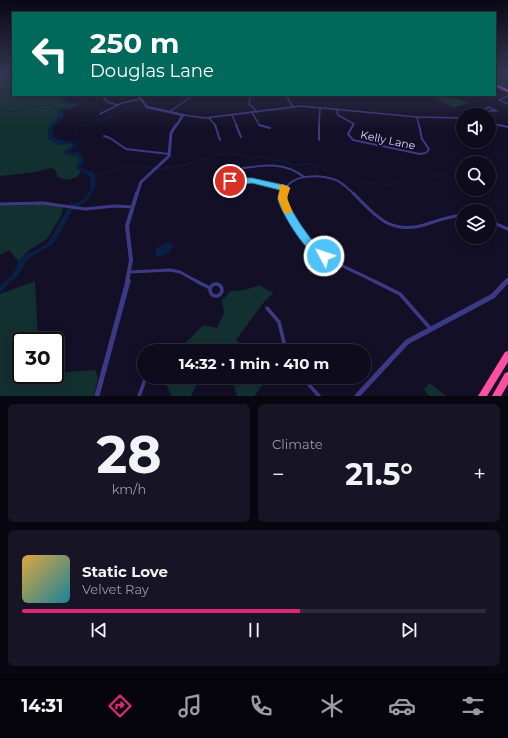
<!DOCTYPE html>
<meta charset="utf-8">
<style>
body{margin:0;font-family:Montserrat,sans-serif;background:#171425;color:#f1f3f6;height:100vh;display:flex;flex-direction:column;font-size:15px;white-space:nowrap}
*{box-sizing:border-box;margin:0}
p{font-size:13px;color:#9b9ba3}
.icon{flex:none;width:22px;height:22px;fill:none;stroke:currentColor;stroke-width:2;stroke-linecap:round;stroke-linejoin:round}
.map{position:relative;height:396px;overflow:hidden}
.sheet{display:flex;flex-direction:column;gap:8px;padding:8px;background:#08060f;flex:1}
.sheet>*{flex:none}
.hud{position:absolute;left:12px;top:12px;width:484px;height:84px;border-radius:0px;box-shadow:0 2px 10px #0003,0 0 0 1px #2e2b3b;background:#00695c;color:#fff;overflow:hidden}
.fabs{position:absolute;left:456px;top:108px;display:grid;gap:8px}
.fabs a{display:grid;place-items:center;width:40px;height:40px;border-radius:50%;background:#0e0b1c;box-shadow:0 2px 10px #0003,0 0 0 1px #2e2b3b;font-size:20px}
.speed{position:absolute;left:12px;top:332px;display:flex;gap:8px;font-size:20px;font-weight:700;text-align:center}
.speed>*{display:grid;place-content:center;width:52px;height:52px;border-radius:50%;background:#0e0b1c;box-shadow:0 2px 10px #0003,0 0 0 1px #2e2b3b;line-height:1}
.speed .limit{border:2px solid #111;border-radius:6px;background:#fff;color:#111}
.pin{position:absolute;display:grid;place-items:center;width:34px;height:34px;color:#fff;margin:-17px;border:2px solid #fff;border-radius:50%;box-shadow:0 1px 4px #0007}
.me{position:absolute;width:44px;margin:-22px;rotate:310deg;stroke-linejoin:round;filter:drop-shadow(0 0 3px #0008)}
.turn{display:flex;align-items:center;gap:14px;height:84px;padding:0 12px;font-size:18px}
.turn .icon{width:52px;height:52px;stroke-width:2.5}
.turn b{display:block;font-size:28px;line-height:34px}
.big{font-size:30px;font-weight:700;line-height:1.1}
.sheet .widget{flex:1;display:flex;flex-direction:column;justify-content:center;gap:6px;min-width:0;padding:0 14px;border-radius:6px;background:#171425}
.sheet .dial{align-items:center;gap:0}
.dial b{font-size:52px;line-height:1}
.song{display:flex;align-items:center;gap:12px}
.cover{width:48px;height:48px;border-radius:6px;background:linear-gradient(135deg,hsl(40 70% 55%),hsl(190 70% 35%))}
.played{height:4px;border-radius:2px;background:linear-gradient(90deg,#db2777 60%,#2e2b3b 60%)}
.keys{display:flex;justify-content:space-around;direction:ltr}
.heat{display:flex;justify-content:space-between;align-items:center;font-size:22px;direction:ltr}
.sheet .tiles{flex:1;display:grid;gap:8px;grid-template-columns:1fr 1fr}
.widget:last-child{grid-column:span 2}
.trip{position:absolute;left:137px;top:344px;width:234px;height:40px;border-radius:20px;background:#0e0b1c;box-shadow:0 2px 10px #0003,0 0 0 1px #2e2b3b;font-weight:700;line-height:40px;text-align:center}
.menu{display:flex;height:64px;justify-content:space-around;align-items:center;background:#06040b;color:#9b9ba3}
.menu .icon{width:28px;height:28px}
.menu .current{color:#db2777}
.menu b{font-size:18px;color:#f1f3f6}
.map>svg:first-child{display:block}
</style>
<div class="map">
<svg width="508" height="396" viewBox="0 0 508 396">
<rect width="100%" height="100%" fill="#130f26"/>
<!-- green -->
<g fill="#12302f">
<path d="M0 74H13V95H67L62 98 65 103 78 104C74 109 67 108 61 109L48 139 73 144 63 153 77 156 80 161 76 168 81 171 77 177 67 180 57 177 56 170 51 168 35 172 0 176Z"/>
<polygon points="495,74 508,74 508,90 495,84"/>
<polygon points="440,97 454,98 469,103 453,108 435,98"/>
<polygon points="27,203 64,206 61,216 47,239 29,250 18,261 9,250 0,255 0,205"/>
<polygon points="35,281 38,341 21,341 21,375 55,375 55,373 95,370 98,378 94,396 0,396 0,294"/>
<polygon points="259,285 273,293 264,302 236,340 248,351 178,351 203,325 217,328 224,313 222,300 231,291 245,290"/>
<polygon points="165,377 218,377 198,382 191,396 172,396 165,382"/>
<polygon points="221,377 269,377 254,396 237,396 233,381"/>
<polygon points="430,383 446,396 429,396 424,389"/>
</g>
<!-- water -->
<g fill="#0a1f44">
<path d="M67 95H70L65 99 66 101 82 102V104L70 110H61L64 115C58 125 50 123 54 138L77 144 69 152 79 153 84 158V162L80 167 95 174 96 185 88 200 72 211 54 243 31 257 25 263 18 276 0 292V286L11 276 17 267 18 261 25 255 47 244 72 201 73 204C87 199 93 192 90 177L77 168 76 165 80 161 77 156 62 153 73 144 59 145 48 139V128L59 115 56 111C63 107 71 110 79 104L62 102 61 100Z"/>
<path d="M167 242 174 245C171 252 165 256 158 257L155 255 156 249Z"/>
</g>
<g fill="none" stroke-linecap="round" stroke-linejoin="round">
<!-- stream -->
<g stroke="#0a1f44" stroke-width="1">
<path d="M2 111C7 111 13 112 18 111 34 109 45 100 61 109"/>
<path d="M77 154 79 142 76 141 78 137 76 134 78 127C102 120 115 119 134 101"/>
<polyline points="158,169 187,165 198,159 209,159 216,155 229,153 255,159 258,156 296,165 313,164 334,174"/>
<path d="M96 177C120 168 127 164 153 168"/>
<path d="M348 180 359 186C377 176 387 195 406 176H437L454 170 463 162 488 156"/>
</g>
<!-- minor-far3 -->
<g stroke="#3d3a85" stroke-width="1.5">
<polyline points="102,95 107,102 118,105"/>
<polyline points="248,95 250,98 249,104 257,112"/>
<polyline points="286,95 293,107"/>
<polyline points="508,96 499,100 508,104"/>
<polyline points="336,109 338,115 354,124 353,126"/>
<polyline points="169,112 194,95"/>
<polyline points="252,112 259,125 263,126"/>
<polyline points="100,114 122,103 140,99"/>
<polyline points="183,115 205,118 301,106 417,117 463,118"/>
<polyline points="232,115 237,126"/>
<polyline points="477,115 478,112 489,107 497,111 483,111"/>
<polyline points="417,117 419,126"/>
<polyline points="209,118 216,126"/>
<polyline points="489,123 504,126"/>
<polyline points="319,126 320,108"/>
</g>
<!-- minor-far2 -->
<g stroke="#3d3a85" stroke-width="2">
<polyline points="215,125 220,140"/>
<polyline points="236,125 241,137"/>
<polyline points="259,125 270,128"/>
<polyline points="353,125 348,134 353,140 420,154 426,153 429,149 422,139 419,125"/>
<polyline points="499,125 508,127"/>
<polyline points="104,136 110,138 126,149 169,154"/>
<polyline points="319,140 319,125"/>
<path d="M243 168C265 165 286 162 304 177"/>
<circle cx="229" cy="183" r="3"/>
<polyline points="233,182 252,181 285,188"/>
<path d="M283 194C289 173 320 174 336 180 343 183 348 189 354 194"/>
</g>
<!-- minor-far1 -->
<g stroke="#3d3a85" stroke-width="3">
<path d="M283 193C282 202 307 245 316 251 334 263 356 272 376 282"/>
<path d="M353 193C375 215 389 235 424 225 437 221 449 216 463 215"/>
<polyline points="0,204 43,203 85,209 115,206 132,207"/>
<polyline points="489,221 508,229"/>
<polyline points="130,272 170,270 180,272 198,282"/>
</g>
<!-- minor -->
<g stroke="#3d3a85" stroke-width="3.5">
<polyline points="196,281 210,288"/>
<polyline points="374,281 400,294 430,328"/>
<circle cx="216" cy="290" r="6"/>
<polyline points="267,308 279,322 286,351"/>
<polyline points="302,377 319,396"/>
<polyline points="139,396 146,377"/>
</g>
<!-- tertiary-far3 -->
<polyline stroke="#3d3a85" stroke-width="2.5" points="138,95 147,107 183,115 176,126"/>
<!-- tertiary-far2 -->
<polyline stroke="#3d3a85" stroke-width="3" points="137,194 141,182 169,156 171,133 176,125"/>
<!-- tertiary-far1 -->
<g stroke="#3d3a85" stroke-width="4">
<polyline points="127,282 131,260 127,226 137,193"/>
<polyline points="506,282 508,280"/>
</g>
<!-- tertiary -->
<g stroke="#3d3a85" stroke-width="5">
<polyline points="97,396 128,281"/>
<polyline points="357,396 407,342 493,296 507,281"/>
</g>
<!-- primary -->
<polyline stroke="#c25bff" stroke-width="2.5" points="495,85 508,91"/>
<!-- motorway -->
<g fill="#ff4fa3" fill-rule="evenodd">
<polygon points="508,351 508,362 487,396 478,396 505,352"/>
<polygon points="508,372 508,384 501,396 492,396 505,373"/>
</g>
</g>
<!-- sky -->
<linearGradient id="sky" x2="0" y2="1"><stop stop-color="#0a0815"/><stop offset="0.57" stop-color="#333752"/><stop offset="1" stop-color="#333752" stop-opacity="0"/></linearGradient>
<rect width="508" height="129" fill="url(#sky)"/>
<!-- route -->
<path fill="#4fc3f7" stroke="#337fa1" d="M230 178H252L288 186 290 188C289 191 287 194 287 197 287 207 310 239 317 246 321 250 327 251 329 256L328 259C312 265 281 213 278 199 278 196 279 193 280 190L252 183 233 185 226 181Z"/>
<!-- slow -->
<polygon fill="#f59e0b" points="282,184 290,188 287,198 292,211 288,214 284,213 278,198 280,189 278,187"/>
<g text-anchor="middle" stroke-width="4" stroke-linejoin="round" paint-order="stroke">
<!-- far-street labels -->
<g font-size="11" fill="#d9d4ff" stroke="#130f26">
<text transform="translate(388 140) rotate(12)" y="4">Kelly Lane</text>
</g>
</g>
</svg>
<div class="fabs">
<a><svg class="icon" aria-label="sound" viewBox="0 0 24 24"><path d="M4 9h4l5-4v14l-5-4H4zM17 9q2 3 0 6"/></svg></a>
<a><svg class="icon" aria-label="search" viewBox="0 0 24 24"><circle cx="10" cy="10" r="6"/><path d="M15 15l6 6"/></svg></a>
<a><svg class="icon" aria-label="layers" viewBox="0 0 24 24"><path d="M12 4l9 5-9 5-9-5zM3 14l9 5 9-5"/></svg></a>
</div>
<div class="speed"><div class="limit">30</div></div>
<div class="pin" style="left:230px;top:181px;background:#d93025"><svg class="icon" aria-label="arrive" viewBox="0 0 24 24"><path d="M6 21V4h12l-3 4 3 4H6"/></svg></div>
<svg class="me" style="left:324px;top:256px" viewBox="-20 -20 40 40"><circle r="17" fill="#4fc3f7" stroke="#fff" stroke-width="3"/><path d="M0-11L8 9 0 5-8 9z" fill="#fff"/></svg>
<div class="trip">14:32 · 1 min · 410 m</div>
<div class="hud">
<div class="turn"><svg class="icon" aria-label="left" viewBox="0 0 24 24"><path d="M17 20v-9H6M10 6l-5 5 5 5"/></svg><div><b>250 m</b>Douglas Lane</div></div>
</div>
</div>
<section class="sheet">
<div class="tiles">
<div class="widget dial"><b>28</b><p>km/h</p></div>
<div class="widget"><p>Climate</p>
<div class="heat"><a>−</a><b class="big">21.5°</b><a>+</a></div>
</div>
<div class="widget">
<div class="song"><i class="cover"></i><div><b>Static Love</b><p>Velvet Ray</p></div></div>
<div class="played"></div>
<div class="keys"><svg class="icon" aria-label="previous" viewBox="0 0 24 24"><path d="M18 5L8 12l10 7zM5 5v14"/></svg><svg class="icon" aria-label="pause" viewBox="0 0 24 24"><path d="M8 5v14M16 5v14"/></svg><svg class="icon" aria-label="next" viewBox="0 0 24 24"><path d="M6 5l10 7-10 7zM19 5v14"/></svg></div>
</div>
</div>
</section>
<nav class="menu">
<b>14:31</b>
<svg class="icon current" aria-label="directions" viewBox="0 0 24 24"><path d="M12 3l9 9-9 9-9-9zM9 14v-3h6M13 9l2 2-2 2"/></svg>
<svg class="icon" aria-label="music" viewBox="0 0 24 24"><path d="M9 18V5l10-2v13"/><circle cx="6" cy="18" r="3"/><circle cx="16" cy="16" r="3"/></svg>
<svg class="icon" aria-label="phone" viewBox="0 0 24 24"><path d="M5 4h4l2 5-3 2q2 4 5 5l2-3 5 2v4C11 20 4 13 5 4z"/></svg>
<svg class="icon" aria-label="climate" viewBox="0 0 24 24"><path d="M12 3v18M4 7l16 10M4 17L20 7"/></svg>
<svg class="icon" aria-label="car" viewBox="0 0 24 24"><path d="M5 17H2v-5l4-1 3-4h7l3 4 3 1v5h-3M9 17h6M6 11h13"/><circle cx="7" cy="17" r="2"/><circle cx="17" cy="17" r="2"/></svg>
<svg class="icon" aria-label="filters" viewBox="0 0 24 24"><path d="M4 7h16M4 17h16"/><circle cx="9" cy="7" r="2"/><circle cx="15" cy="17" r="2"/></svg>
</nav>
